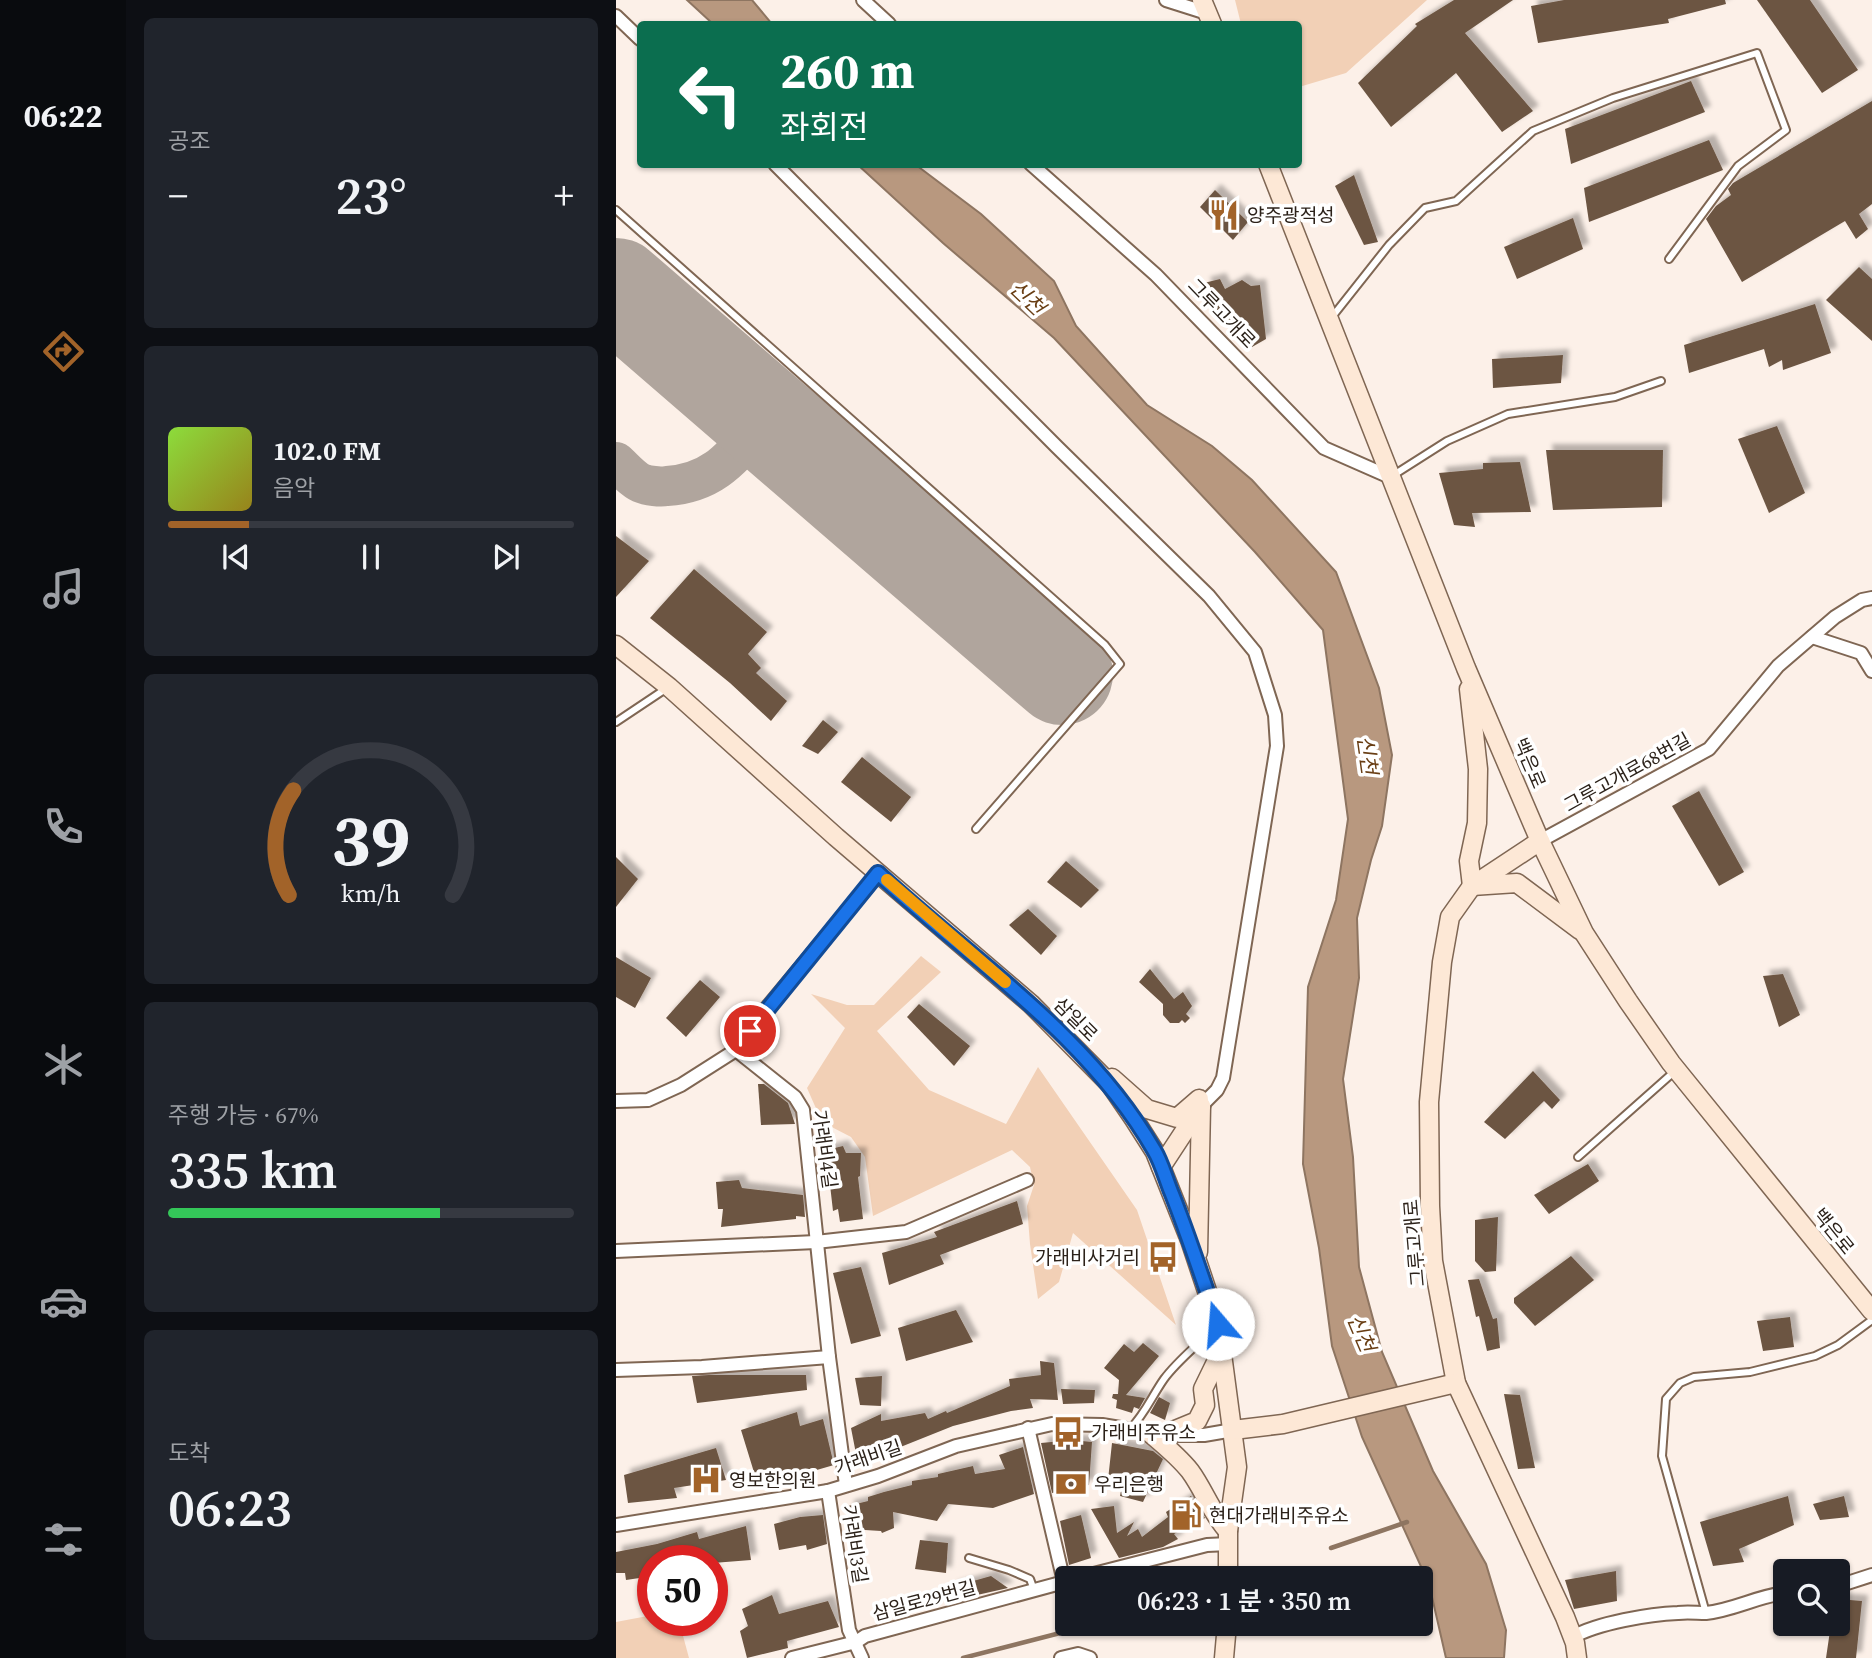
<!DOCTYPE html>
<html lang="ko">
<meta charset="utf-8">
<style>
body{margin:0;font-family:"Source Serif 4","Noto Sans KR",serif;background:#20242c;color:#f1f3f6;height:100vh;display:flex;flex-direction:column;font-size:26px;white-space:nowrap}
*{box-sizing:border-box;margin:0}
p{font-size:23px;color:#9ea1a6}
.icon{flex:none;width:38px;height:38px;fill:none;stroke:currentColor;stroke-width:2;stroke-linecap:round;stroke-linejoin:round}
.map{position:relative;flex:1;overflow:hidden}
.panel{display:flex;flex-direction:column;gap:18px;padding:18px;background:#0d0f14;width:490px}
.panel>*{flex:none}
.banner{position:absolute;left:21px;top:21px;width:665px;height:147px;border-radius:7px;box-shadow:0 2px 5px #0004;background:#0b6e4f;color:#fff;overflow:hidden}
.fabs{position:absolute;left:1157px;top:1559px;display:grid;gap:14px}
.fabs a{display:grid;place-items:center;width:77px;height:77px;border-radius:7px;background:#171b24;box-shadow:0 2px 5px #0004;font-size:35px}
.speed{position:absolute;left:21px;top:1545px;display:flex;gap:14px;font-size:35px;font-weight:700;text-align:center}
.speed>*{display:grid;place-content:center;width:91px;height:91px;border-radius:50%;background:#171b24;box-shadow:0 2px 5px #0004;line-height:1}
.speed .limit{border:10px solid #d22;background:#fff;color:#111}
.pin{position:absolute;display:grid;place-items:center;width:60px;height:60px;color:#fff;margin:-30px;border:4px solid #fff;border-radius:50%;box-shadow:0 2px 7px #0007}
.me{position:absolute;width:77px;margin:-38px;rotate:342deg;stroke-linejoin:round;filter:drop-shadow(0 0 5px #0008)}
.turn{display:flex;align-items:center;gap:24px;height:147px;padding:0 28px;font-size:32px}
.turn .icon{width:91px;height:91px;stroke-width:2.5}
.turn b{display:block;font-size:49px;line-height:60px}
.big{font-size:52px;font-weight:600;line-height:1.1}
.panel .card{flex:1;display:flex;flex-direction:column;justify-content:center;gap:10px;min-width:0;padding:0 24px;border-radius:10px;background:#20242c}
.panel .dial{align-items:center;gap:0}
.dial svg{height:182px;overflow:visible;fill:none;stroke:#363941;stroke-width:7;stroke-linecap:round;text-anchor:middle}
.dial text{fill:#f1f3f6;stroke:none}
.song{display:flex;align-items:center;gap:21px}
.cover{width:84px;height:84px;border-radius:10px;background:linear-gradient(135deg,hsl(90 70% 55%),hsl(50 70% 35%))}
.played{height:7px;border-radius:4px;background:linear-gradient(90deg,#a26329 20%,#363941 20%)}
.keys{display:flex;justify-content:space-around;direction:ltr}
.heat{display:flex;justify-content:space-between;align-items:center;font-size:38px;direction:ltr}
.charge{height:10px;border-radius:5px;background:linear-gradient(90deg,#34c759 67%,#363941 0)}
.trip{position:absolute;left:439px;top:1566px;width:378px;height:70px;border-radius:7px;background:#171b24;box-shadow:0 2px 5px #0004;font-weight:600;line-height:70px;text-align:center}
main{display:flex;flex:1;min-height:0}
.menu{display:flex;flex-direction:column;width:126px;justify-content:space-around;align-items:center;background:#090b0e;color:#9ea1a6}
.menu .icon{width:49px;height:49px}
.menu .active{color:#a26329}
.menu b{font-size:32px;color:#f1f3f6}
.map>svg:first-child{display:block}
</style>
<main>
<nav class="menu">
<b>06:22</b>
<svg class="icon active" aria-label="directions" viewBox="0 0 24 24"><path d="M12 3l9 9-9 9-9-9zM9 14v-3h6M13 9l2 2-2 2"/></svg>
<svg class="icon" aria-label="music" viewBox="0 0 24 24"><path d="M9 18V5l10-2v13"/><circle cx="6" cy="18" r="3"/><circle cx="16" cy="16" r="3"/></svg>
<svg class="icon" aria-label="phone" viewBox="0 0 24 24"><path d="M5 4h4l2 5-3 2q2 4 5 5l2-3 5 2v4C11 20 4 13 5 4z"/></svg>
<svg class="icon" aria-label="climate" viewBox="0 0 24 24"><path d="M12 3v18M4 7l16 10M4 17L20 7"/></svg>
<svg class="icon" aria-label="car" viewBox="0 0 24 24"><path d="M5 17H2v-5l4-1 3-4h7l3 4 3 1v5h-3M9 17h6M6 11h13"/><circle cx="7" cy="17" r="2"/><circle cx="17" cy="17" r="2"/></svg>
<svg class="icon" aria-label="filters" viewBox="0 0 24 24"><path d="M4 7h16M4 17h16"/><circle cx="9" cy="7" r="2"/><circle cx="15" cy="17" r="2"/></svg>
</nav>
<section class="panel">
<div class="card"><p>공조</p>
<div class="heat"><a>−</a><b class="big">23°</b><a>+</a></div>
</div>
<div class="card">
<div class="song"><i class="cover"></i><div><b>102.0 FM</b><p>음악</p></div></div>
<div class="played"></div>
<div class="keys"><svg class="icon" aria-label="previous" viewBox="0 0 24 24"><path d="M18 5L8 12l10 7zM5 5v14"/></svg><svg class="icon" aria-label="pause" viewBox="0 0 24 24"><path d="M8 5v14M16 5v14"/></svg><svg class="icon" aria-label="next" viewBox="0 0 24 24"><path d="M6 5l10 7-10 7zM19 5v14"/></svg></div>
</div>
<div class="card dial"><svg viewBox="0 0 100 80">
<path d="M14 69A42 42 0 1 1 86 69"/>
<path d="M14 69A42 42 0 0 1 16 23" stroke="#a26329"/>
<text x="50" y="56" font-size="32" font-weight="700">39</text>
<text x="50" y="72" font-size="11">km/h</text>
</svg></div>
<div class="card"><p>주행 가능 · 67%</p><b class="big">335 km</b><div class="charge"></div></div>
<div class="card"><p>도착</p><b class="big">06:23</b></div>
</section>
<div class="map">
<svg width="1256" height="1658" viewBox="0 0 1256 1658">
<defs>
<filter id="shadow"><feDropShadow dx="6" dy="-6" stdDeviation="2" flood-color="#0004"/></filter>
</defs>
<rect width="100%" height="100%" fill="#fcf0e8"/>
<!-- green -->
<g fill="#f2d0b6">
<polygon points="619,0 811,0 730,73 683,87 682,24 625,24"/>
<polygon points="305,956 325,972 261,1031 313,1090 390,1124 422,1067 521,1210 560,1325 457,1233 443,1282 422,1299 414,1244 411,1206 418,1185 414,1167 396,1150 257,1216 249,1157 235,1137 206,1122 191,1088 229,1028 195,994 231,1005 258,1005"/>
<polygon points="37,1615 37,1620 63,1621 73,1658 0,1658 0,1622"/>
</g>
<!-- water -->
<g fill="#b8987f" stroke="#8e7561" stroke-width="2">
<polygon points="71,0 136,0 156,24 97,24"/>
<polygon points="242,165 300,165 365,214 438,281 460,326 531,405 596,446 636,480 720,572 763,688 776,755 766,826 755,860 741,918 743,978 727,1079 737,1157 743,1267 766,1352 817,1471 870,1564 890,1630 888,1658 830,1658 813,1584 746,1437 716,1346 703,1248 687,1164 692,987 720,900 732,819 707,630 639,552 438,338 327,243"/>
</g>
<g fill="none" stroke-linecap="round" stroke-linejoin="round">
<!-- stream -->
<g stroke="#8e7561" stroke-width="4.5">
<polyline points="715,1548 791,1522"/>
<polyline points="347,1658 479,1624"/>
</g>
<!-- taxiway -->
<path stroke="#b0a59d" stroke-width="40" d="M0 462C7 468 16 479 25 483 32 486 44 487 51 486 101 483 119 453 150 419"/>
<!-- runway -->
<polyline stroke="#b0a59d" stroke-width="102" points="0,289 446,674"/>
</g>
<!-- building -->
<g fill="#6c5542" filter="url(#shadow)">
<polygon points="838,0 897,0 849,33 917,111 886,132 840,73 775,127 742,83 801,26 799,24"/>
<polygon points="948,0 1109,0 1110,4 1052,19 1053,23 922,43 915,6"/>
<polygon points="1141,0 1194,0 1242,70 1206,93"/>
<polygon points="1075,81 1089,112 955,164 949,129"/>
<polygon points="1256,101 1256,204 1243,214 1252,229 1240,239 1229,221 1126,282 1090,219 1100,206 1115,195 1112,189 1117,183"/>
<polygon points="1093,140 1107,170 973,222 968,188"/>
<polygon points="738,175 762,242 748,245 719,186"/>
<polygon points="599,190 632,222 617,240 584,207"/>
<polygon points="957,218 967,249 901,279 888,247"/>
<polygon points="1243,267 1256,279 1256,341 1210,300"/>
<polygon points="604,279 609,289 626,280 635,286 644,285 650,339 636,347 630,337 624,343 599,308 588,283"/>
<polygon points="1199,304 1215,353 1167,370 1166,360 1153,367 1148,349 1073,373 1068,345"/>
<polygon points="947,355 945,383 877,388 876,359"/>
<polygon points="1161,426 1189,493 1153,513 1122,439"/>
<polygon points="930,450 1047,450 1046,507 937,510"/>
<polygon points="904,462 915,512 856,513 859,527 838,525 823,473 867,469 867,463"/>
<polygon points="0,536 33,561 0,597"/>
<polygon points="78,569 151,632 132,654 145,668 140,673 171,701 155,721 114,683 34,618"/>
<polygon points="207,720 222,732 202,754 186,746"/>
<polygon points="246,757 295,797 275,822 225,782"/>
<polygon points="1083,791 1128,872 1103,886 1056,806"/>
<polygon points="0,857 22,879 0,907"/>
<polygon points="450,861 483,890 465,908 431,882"/>
<polygon points="412,909 441,936 425,955 393,925"/>
<polygon points="0,957 35,978 19,1008 0,997"/>
<polygon points="534,969 558,999 567,992 576,1006 570,1014 574,1018 569,1023 566,1020 563,1023 554,1023 547,1015 547,1004 523,982"/>
<polygon points="1167,974 1184,1015 1163,1027 1147,976"/>
<polygon points="84,980 104,997 70,1037 50,1018"/>
<polygon points="303,1004 354,1046 338,1066 291,1017"/>
<polygon points="917,1071 944,1100 936,1109 928,1101 889,1139 868,1122"/>
<polygon points="142,1084 148,1084 172,1103 179,1124 145,1125"/>
<polygon points="227,1146 230,1153 245,1153 244,1176 242,1177 247,1219 224,1222 222,1209 217,1211 210,1150"/>
<polygon points="972,1164 983,1181 933,1214 918,1195"/>
<polygon points="123,1180 126,1188 187,1195 189,1217 180,1216 180,1219 105,1227 107,1209 102,1209 100,1182"/>
<polygon points="401,1201 407,1224 324,1255 328,1264 273,1285 266,1253 321,1237 318,1232"/>
<polygon points="882,1217 880,1271 869,1272 859,1261 859,1220"/>
<polygon points="955,1256 978,1280 919,1326 898,1303 898,1298"/>
<polygon points="245,1267 265,1336 235,1344 217,1273"/>
<polygon points="863,1279 877,1319 881,1318 884,1348 871,1351 863,1316 860,1317 852,1280"/>
<polygon points="340,1310 357,1342 290,1361 282,1328"/>
<polygon points="1174,1317 1178,1347 1147,1351 1141,1321"/>
<polygon points="527,1343 543,1356 510,1395 529,1398 523,1409 518,1407 516,1413 500,1408 501,1400 496,1398 497,1394 502,1394 503,1380 488,1368 508,1344 518,1352"/>
<polygon points="424,1361 438,1363 442,1400 414,1399 417,1408 395,1411 337,1426 242,1464 235,1428 265,1414 265,1421 309,1413 312,1419 330,1411 331,1413 394,1386 393,1379 425,1375"/>
<polygon points="93,1375 190,1375 191,1390 81,1403 76,1376"/>
<polygon points="266,1376 265,1406 244,1405 239,1378"/>
<polygon points="445,1389 479,1390 478,1403 447,1404"/>
<polygon points="888,1394 904,1395 919,1468 902,1469"/>
<polygon points="543,1397 554,1403 549,1420 534,1413"/>
<polygon points="181,1412 184,1426 207,1419 218,1465 173,1478 172,1474 141,1482 125,1430"/>
<polygon points="456,1440 476,1442 473,1485 462,1487 457,1477 459,1488 436,1493 425,1443"/>
<polygon points="496,1443 537,1451 547,1459 527,1502 504,1496 508,1475 492,1480"/>
<polygon points="407,1447 418,1494 377,1508 332,1504 321,1521 277,1512 278,1528 266,1533 265,1531 233,1529 232,1506 252,1501 252,1497 268,1492 296,1485 296,1481 322,1477 322,1474 357,1466 359,1474 389,1469 383,1455"/>
<polygon points="100,1448 110,1480 58,1488 61,1498 12,1503 8,1475"/>
<polygon points="575,1496 589,1518 558,1534 562,1539 547,1547 503,1558 475,1509 498,1506 501,1533 518,1522 511,1536 522,1529 526,1537 552,1517 550,1512"/>
<polygon points="1172,1496 1178,1525 1123,1549 1128,1562 1097,1566 1084,1522"/>
<polygon points="1228,1496 1233,1517 1204,1520 1197,1504"/>
<polygon points="207,1515 211,1544 191,1550 190,1545 163,1550 158,1524 184,1517"/>
<polygon points="465,1515 475,1558 453,1565 444,1521"/>
<polygon points="130,1526 135,1560 97,1563 96,1561 37,1561 37,1576 10,1580 9,1573 0,1573 0,1552 41,1544 81,1532 83,1539"/>
<polygon points="304,1540 332,1543 330,1573 299,1569"/>
<polygon points="1000,1571 1001,1601 958,1609 949,1580"/>
<polygon points="375,1576 392,1588 339,1600 336,1587"/>
<polygon points="156,1595 163,1614 212,1601 223,1627 171,1641 172,1648 131,1658 124,1631 132,1626 126,1609"/>
<polygon points="1222,1599 1246,1601 1240,1658 1210,1658 1215,1624 1222,1624"/>
</g>
<g fill="none" stroke-linecap="round" stroke-linejoin="round">
<defs>
<g id="lane">
<polyline points="0,210 489,645 504,664 360,829"/>
<polyline points="716,317 773,245 809,208 840,201 917,131 997,98 1141,53 1170,130 1122,166 1053,259"/>
<polyline points="776,476 831,441 892,414 999,397 1045,381"/>
<polyline points="0,722 51,688"/>
<polyline points="962,1157 1059,1071"/>
<path d="M514 1429C529 1414 536 1396 548 1379 562 1360 582 1345 598 1328"/>
<polyline points="353,1558 393,1570 414,1579 418,1590"/>
<polyline points="1090,1613 1046,1456 1050,1399 1064,1383 1078,1377 1134,1372 1199,1356 1222,1345 1256,1320"/>
</g>
<g id="street">
<polyline points="247,0 273,24"/>
<polyline points="550,0 591,13"/>
<polyline points="0,16 24,39"/>
<polyline points="159,164 441,447 593,596 639,652 659,715 661,746 607,1078 601,1090 585,1106"/>
<polyline points="415,164 540,275 708,448 774,477"/>
<polyline points="1196,637 1245,653 1256,671"/>
<polyline points="924,841 1093,749 1162,666 1219,617 1246,600 1256,598"/>
<polyline points="120,1050 179,1097 187,1110 213,1357 230,1485"/>
<polyline points="0,1101 32,1100 65,1085 120,1050 148,1011 263,873"/>
<polyline points="0,1251 200,1242 290,1232 411,1180"/>
<polyline points="0,1370 86,1367 213,1357"/>
<polyline points="412,1428 448,1582"/>
<polyline points="212,1491 233,1630 246,1658"/>
<polyline points="0,1525 212,1491 262,1476 340,1446 436,1424 486,1425 547,1435 588,1435 617,1430"/>
<polyline points="462,1578 591,1545 613,1544"/>
<polyline points="1222,1586 1256,1575"/>
<path d="M957 1637C981 1623 1034 1614 1062 1613 1071 1612 1081 1613 1090 1613 1118 1610 1142 1596 1169 1593"/>
<polyline points="176,1658 240,1642 249,1636 452,1581"/>
<polyline points="445,1658 462,1654 474,1658"/>
</g>
<g id="secondary">
<polyline points="586,0 596,24"/>
<polyline points="652,164 850,668 924,841 968,933 1012,1001 1055,1063 1256,1311"/>
<polyline points="0,645 53,687 220,837 415,1004 494,1084 518,1119 539,1152 574,1240 602,1324 621,1467 612,1531 612,1578"/>
<polyline points="853,689 862,769 861,823 853,861 856,886 901,883 964,930"/>
<polyline points="924,841 856,886 834,917 826,962 813,1102 814,1206 817,1261 840,1383 949,1617 959,1643 961,1658"/>
<polyline points="496,1078 531,1109 561,1118 583,1099"/>
<polyline points="545,1167 585,1106"/>
<polyline points="582,1252 585,1106"/>
<polyline points="617,1430 667,1424 840,1383"/>
<path d="M534 1433C548 1445 562 1456 574 1471 588 1490 596 1514 612 1531"/>
<polyline points="547,1435 581,1421 589,1405 587,1389 605,1352"/>
<polyline points="608,1658 611,1624"/>
</g>
</defs>
<!-- lane casing -->
<use href="#lane" stroke="#7f6653" stroke-width="10"/>
<!-- street casing -->
<use href="#street" stroke="#7f6653" stroke-width="16"/>
<!-- secondary casing -->
<use href="#secondary" stroke="#7f6653" stroke-width="21"/>
<!-- lane -->
<use href="#lane" stroke="#fff" stroke-width="6"/>
<!-- street -->
<use href="#street" stroke="#fff" stroke-width="12"/>
<!-- secondary -->
<use href="#secondary" stroke="#fde8d6" stroke-width="18"/>
</g>
<g fill="none" stroke-linecap="round" stroke-linejoin="round">
<defs>
<path id="route" d="M134 1031 262 873C357 961 472 1035 538 1150 546 1163 550 1180 556 1194 573 1237 587 1280 602 1324"/>
</defs>
<!-- route casing -->
<use href="#route" stroke="#114b97" stroke-width="18"/>
<!-- route -->
<use href="#route" stroke="#1a73e8" stroke-width="12"/>
<!-- slow -->
<polyline stroke="#f59e0b" stroke-width="12" points="271,880 389,982"/>
</g>
<!-- icons -->
<defs>
<symbol id="restaurant-bare" viewBox="-9 -9 18 18"><path d="M-5-6h1v4h1v-4h1v4h1v-4h1v5L-1.5 .5V6h-2V.5L-5-1ZM5-6V6H3V1.5H1.5Q1.5-4 5-6Z" fill="#a26329" stroke="#fff" stroke-width="2.5" paint-order="stroke"/></symbol>
<symbol id="bus-bare" viewBox="-9 -9 18 18"><path d="M-5-6H5V4H4V6H2V4H-2V6H-4V4H-5ZM-3.5-4V0h7V-4ZM-3.5 1.2v1.5H-2V1.2ZM2 1.2v1.5H3.5V1.2Z" fill="#a26329" stroke="#fff" stroke-width="2.5" paint-order="stroke"/></symbol>
<symbol id="hospital-bare" viewBox="-9 -9 18 18"><path d="M-5-5h3v3.5h4V-5h3V5h-3V1.5h-4V5h-3Z" fill="#a26329" stroke="#fff" stroke-width="2.5" paint-order="stroke"/></symbol>
<symbol id="bank-bare" viewBox="-9 -9 18 18"><path d="M-6-4H6V4H-6ZM0-2.3a2.3 2.3 0 1 0 0 4.6a2.3 2.3 0 1 0 0-4.6Z" fill="#a26329" stroke="#fff" stroke-width="2.5" paint-order="stroke"/></symbol>
<symbol id="fuel-bare" viewBox="-9 -9 18 18"><path d="M-5.5-6h7V0h2V4h1.3V-2.5L3-4.5l.8-.8L6-3V5H2.5V1h-1V6h-7ZM-4.2-4.7v3.2H.2V-4.7Z" fill="#a26329" stroke="#fff" stroke-width="2.5" paint-order="stroke"/></symbol>
</defs>
<g fill-rule="evenodd">
<use href="#restaurant-bare" x="586" y="193" width="44" height="44"/>
<use href="#bus-bare" x="525" y="1235" width="44" height="44"/>
<use href="#bus-bare" x="430" y="1410" width="44" height="44"/>
<use href="#hospital-bare" x="68" y="1458" width="44" height="44"/>
<use href="#bank-bare" x="433" y="1462" width="44" height="44"/>
<use href="#fuel-bare" x="548" y="1493" width="44" height="44"/>
</g>
<g text-anchor="middle" stroke-width="7" stroke-linejoin="round" paint-order="stroke">
<!-- poi labels -->
<g font-size="19" fill="#2c221a" stroke="#fff" text-anchor="start">
<text x="631" y="222">양주광적성</text>
<text x="524" y="1264" text-anchor="end">가래비사거리</text>
<text x="475" y="1439">가래비주유소</text>
<text x="113" y="1487">영보한의원</text>
<text x="478" y="1491">우리은행</text>
<text x="593" y="1522">현대가래비주유소</text>
</g>
<!-- street labels -->
<g font-size="19" fill="#2c221a" stroke="#fff">
<text transform="translate(606 313) rotate(46)" y="7">그루고개로</text>
<text transform="translate(914 763) rotate(67)" y="7">백은로</text>
<text transform="translate(1011 772) rotate(-29)" y="7">그루고개로68번길</text>
<text transform="translate(460 1019) rotate(45)" y="7">삼일로</text>
<text transform="translate(209 1149) rotate(82)" y="7">가래비4길</text>
<text transform="translate(1218 1231) rotate(51)" y="7">백은로</text>
<text transform="translate(798 1243) rotate(-95)" y="7">그루고개로</text>
<text transform="translate(252 1457) rotate(-19)" y="7">가래비길</text>
<text transform="translate(239 1544) rotate(81)" y="7">가래비3길</text>
<text transform="translate(308 1600) rotate(-15)" y="7">삼일로29번길</text>
</g>
<!-- water labels -->
<g font-size="21" font-style="italic" fill="#693e14" stroke="#fff">
<text transform="translate(411 298) rotate(44)" y="7">신천</text>
<text transform="translate(751 755) rotate(82)" y="7">신천</text>
<text transform="translate(745 1333) rotate(67)" y="7">신천</text>
</g>
</g>
</svg>
<div class="fabs">
<a><svg class="icon" aria-label="search" viewBox="0 0 24 24"><circle cx="10" cy="10" r="6"/><path d="M15 15l6 6"/></svg></a>
</div>
<div class="speed"><div class="limit">50</div></div>
<div class="pin" style="left:134px;top:1031px;background:#d93025"><svg class="icon" aria-label="arrive" viewBox="0 0 24 24"><path d="M6 21V4h12l-3 4 3 4H6"/></svg></div>
<svg class="me" style="left:602px;top:1324px" viewBox="-20 -20 40 40"><circle r="19" fill="#fff"/><path d="M0-13L10 11 0 6-10 11z" fill="#1a73e8"/></svg>
<div class="trip">06:23 · 1 분 · 350 m</div>
<div class="banner">
<div class="turn"><svg class="icon" aria-label="left" viewBox="0 0 24 24"><path d="M17 20v-9H6M10 6l-5 5 5 5"/></svg><div><b>260 m</b>좌회전</div></div>
</div>
</div>
</main>
